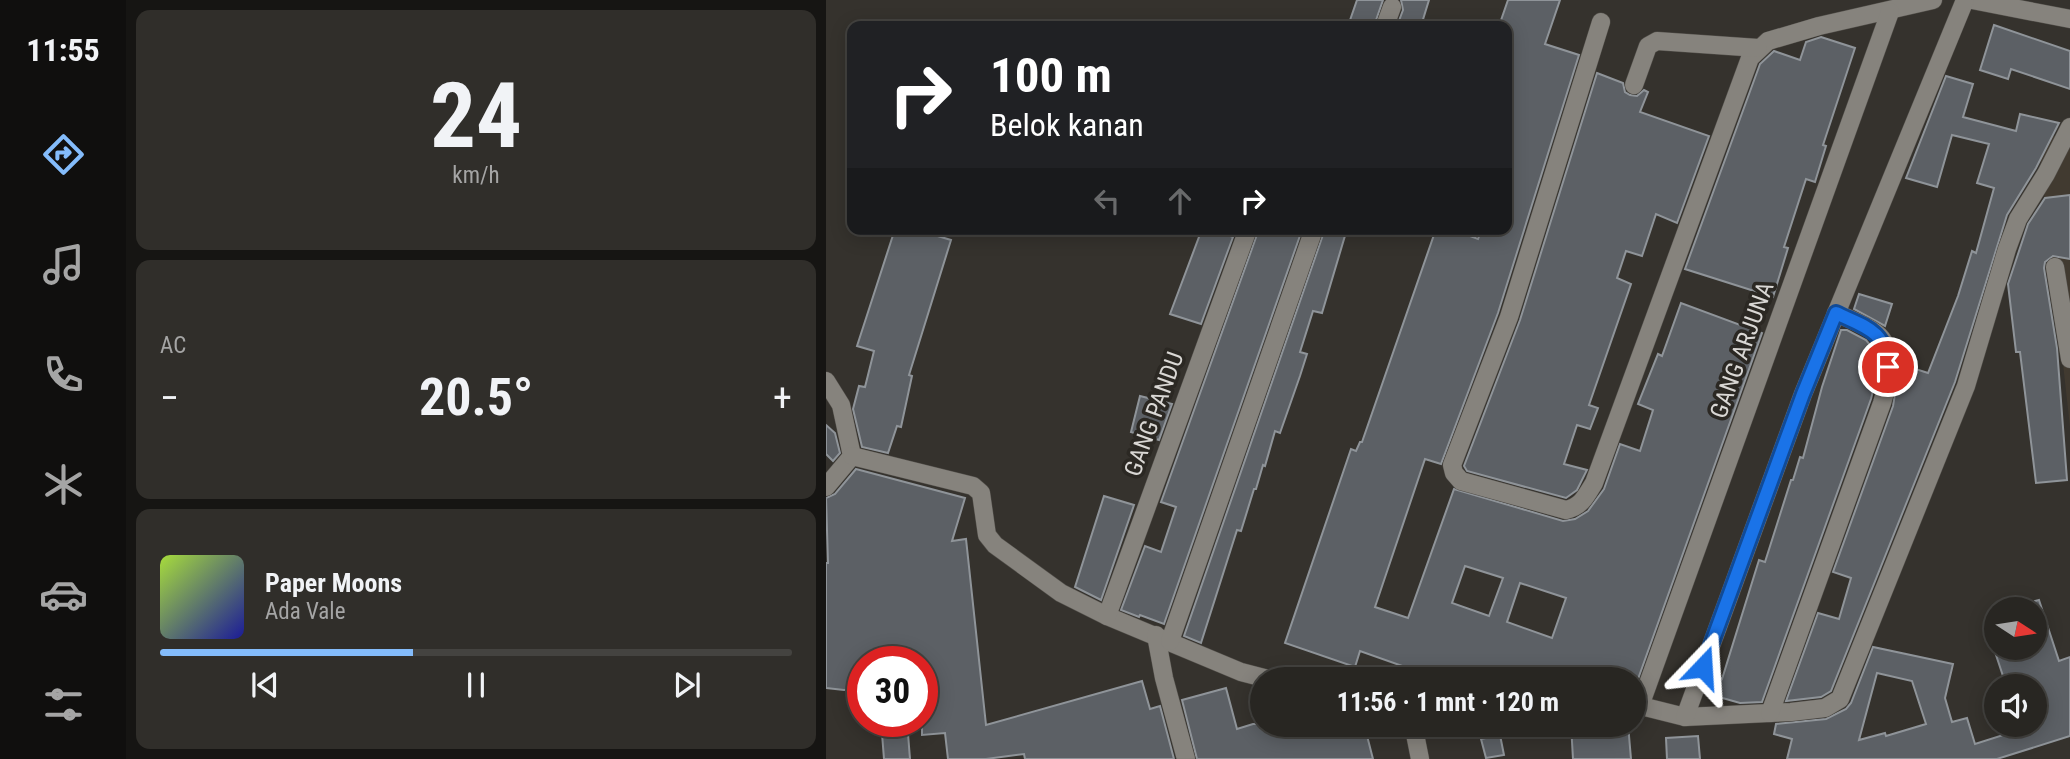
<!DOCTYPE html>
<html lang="id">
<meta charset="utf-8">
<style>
body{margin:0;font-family:"Roboto Condensed",sans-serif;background:#302e2a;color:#f1f3f6;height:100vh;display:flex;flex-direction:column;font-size:26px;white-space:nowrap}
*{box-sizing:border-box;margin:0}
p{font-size:23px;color:#a5a5a5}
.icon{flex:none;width:38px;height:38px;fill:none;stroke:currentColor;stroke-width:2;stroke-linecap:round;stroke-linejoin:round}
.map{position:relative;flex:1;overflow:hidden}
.sheet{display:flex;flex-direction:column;gap:10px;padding:10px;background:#161513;width:700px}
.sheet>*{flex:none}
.guide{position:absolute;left:21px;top:21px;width:665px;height:214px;border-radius:14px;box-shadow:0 4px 18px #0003,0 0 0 2px #444340;background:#202124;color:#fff;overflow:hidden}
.needle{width:46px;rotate:102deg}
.fabs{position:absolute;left:1158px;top:597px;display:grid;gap:14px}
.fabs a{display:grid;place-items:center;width:63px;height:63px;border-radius:50%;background:#282622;box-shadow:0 4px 18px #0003,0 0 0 2px #444340;font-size:35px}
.speed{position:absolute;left:21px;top:646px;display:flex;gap:14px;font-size:35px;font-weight:700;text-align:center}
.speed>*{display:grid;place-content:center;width:91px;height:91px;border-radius:50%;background:#282622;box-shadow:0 4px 18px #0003,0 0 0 2px #444340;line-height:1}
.speed .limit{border:10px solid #d22;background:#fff;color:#111}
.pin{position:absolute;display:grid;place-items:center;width:60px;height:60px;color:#fff;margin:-30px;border:4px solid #fff;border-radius:50%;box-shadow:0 2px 7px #0007}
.me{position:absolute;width:77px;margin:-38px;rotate:20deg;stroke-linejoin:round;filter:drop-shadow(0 0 5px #0008)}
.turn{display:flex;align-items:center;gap:24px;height:147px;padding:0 28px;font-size:32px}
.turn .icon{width:91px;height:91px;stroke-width:2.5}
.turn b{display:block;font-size:49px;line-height:60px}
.lanes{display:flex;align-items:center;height:66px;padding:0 28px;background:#0003;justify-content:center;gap:35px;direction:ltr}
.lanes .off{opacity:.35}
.big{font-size:52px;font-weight:700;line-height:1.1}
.sheet .widget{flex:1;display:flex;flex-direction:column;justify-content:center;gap:10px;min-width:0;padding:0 24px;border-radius:14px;background:#302e2a}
.sheet .dial{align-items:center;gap:0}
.dial b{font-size:91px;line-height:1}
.song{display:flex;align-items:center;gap:21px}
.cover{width:84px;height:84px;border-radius:10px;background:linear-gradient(135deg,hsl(80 70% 55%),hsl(240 70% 35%))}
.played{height:7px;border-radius:4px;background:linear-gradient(90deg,#84bcfb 40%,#444340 40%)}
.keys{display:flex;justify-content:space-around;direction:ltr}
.heat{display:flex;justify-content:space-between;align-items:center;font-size:38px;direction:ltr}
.trip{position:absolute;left:424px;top:667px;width:396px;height:70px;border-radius:35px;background:#282622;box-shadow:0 4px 18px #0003,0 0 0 2px #444340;font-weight:700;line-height:70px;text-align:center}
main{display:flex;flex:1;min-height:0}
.tab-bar{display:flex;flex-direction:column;width:126px;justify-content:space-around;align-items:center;background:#100f0e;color:#a5a5a5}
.tab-bar .icon{width:49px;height:49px}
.tab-bar .on{color:#84bcfb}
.tab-bar b{font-size:32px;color:#f1f3f6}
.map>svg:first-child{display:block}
</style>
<main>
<nav class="tab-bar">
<b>11:55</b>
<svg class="icon on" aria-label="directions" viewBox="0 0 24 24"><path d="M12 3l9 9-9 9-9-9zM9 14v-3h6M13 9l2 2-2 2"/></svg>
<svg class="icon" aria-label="music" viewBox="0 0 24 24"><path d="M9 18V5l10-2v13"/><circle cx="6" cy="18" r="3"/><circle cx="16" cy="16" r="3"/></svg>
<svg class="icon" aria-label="phone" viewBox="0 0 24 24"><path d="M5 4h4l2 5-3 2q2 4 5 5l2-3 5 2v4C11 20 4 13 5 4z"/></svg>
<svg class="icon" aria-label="climate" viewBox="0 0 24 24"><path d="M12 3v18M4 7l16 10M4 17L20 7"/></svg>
<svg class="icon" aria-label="car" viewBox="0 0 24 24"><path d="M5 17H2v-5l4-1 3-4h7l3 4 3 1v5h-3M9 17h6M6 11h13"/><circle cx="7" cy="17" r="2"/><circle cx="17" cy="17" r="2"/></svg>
<svg class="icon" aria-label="filters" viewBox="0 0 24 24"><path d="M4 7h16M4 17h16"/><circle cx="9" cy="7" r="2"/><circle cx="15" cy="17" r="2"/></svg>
</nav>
<section class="sheet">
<div class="widget dial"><b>24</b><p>km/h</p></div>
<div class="widget"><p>AC</p>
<div class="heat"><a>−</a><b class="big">20.5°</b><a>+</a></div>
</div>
<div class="widget">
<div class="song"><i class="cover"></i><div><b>Paper Moons</b><p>Ada Vale</p></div></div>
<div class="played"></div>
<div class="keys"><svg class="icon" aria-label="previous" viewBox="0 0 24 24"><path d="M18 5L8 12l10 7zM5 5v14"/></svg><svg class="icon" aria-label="pause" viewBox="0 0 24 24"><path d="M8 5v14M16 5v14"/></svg><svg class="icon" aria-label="next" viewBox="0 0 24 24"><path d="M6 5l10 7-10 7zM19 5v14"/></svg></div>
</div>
</section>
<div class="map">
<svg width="1244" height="759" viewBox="0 0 1244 759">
<rect width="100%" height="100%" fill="#35322d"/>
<!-- built -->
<polygon fill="#413a30" points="1244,134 1244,427 1212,138"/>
<!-- building -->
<g fill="#5c6065" stroke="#8f9499" stroke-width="2" fill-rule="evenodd">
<polygon points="531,0 557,0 548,26 522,26"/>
<polygon points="575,0 603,0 595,26 571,26 577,10"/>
<path d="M682 0H734L719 44 753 55 672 313 615 464 599 459 549 607 582 618 628 489 737 521 749 519 762 511 778 489 794 444 814 451 827 410 812 404 832 354 836 356 855 303 936 333 812 679H613L534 651 529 667 459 643 525 449 530 451 534 442H536L610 229H625L652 239 656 229H681V26H673ZM639 566 677 578 663 616 626 603ZM694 583 740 598 726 638 681 622Z"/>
<polygon points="1168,25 1244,51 1244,89 1185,69 1182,79 1154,70"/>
<polygon points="995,37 1029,48 997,145 1000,146 989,182 980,179 958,247 962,248 947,297 859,269 934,64 948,51 974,60 980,42"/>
<polygon points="771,73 797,83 799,92 804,95 811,96 818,90 822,92 814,112 883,136 851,223 830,214 816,256 800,251 791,278 805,284 763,405 772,408 764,429 751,425 738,464 761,470 751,490 740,498 641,471 638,466 694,320"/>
<polygon points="1120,76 1147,84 1137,117 1190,131 1194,114 1233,123 1210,168 1181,215 1129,382 1005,691 995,697 960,701 992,613 1013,619 1025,578 1007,572 1067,406 1074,364 1102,373 1132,296 1146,251 1150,253 1168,188 1151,183 1163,144 1126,135 1111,187 1080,178"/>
<polygon points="1244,195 1244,259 1227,256 1219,262 1218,268 1231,348 1241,480 1210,483 1194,352 1190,352 1182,284 1202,224 1219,198"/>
<polygon points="69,229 88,229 125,240 83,375 86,376 75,427 71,426 62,453 36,447 27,409 33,386 39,387 48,351 31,346"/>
<polygon points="376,229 385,229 407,237 375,324 344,314"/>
<polygon points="433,229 476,230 338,624 314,615 313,617 295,610 319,546 335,552 350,507 335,502"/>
<polygon points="499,229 521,229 496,313 487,311 474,352 481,354 474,376 454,433 449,431 439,466 437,465 430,489 428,489 415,531 411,530 375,643 358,636"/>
<polygon points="1033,294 1066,304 1059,326 1028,309"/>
<polygon points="1015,330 1021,330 1040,340 1049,351 1051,375 1045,399 936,702 914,703 886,695 892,677 896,679 933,560 939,562 965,480 967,480 974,457 977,458 996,387"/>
<polygon points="314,396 346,404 333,440 305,432"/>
<polygon points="0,425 9,433 14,453 7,461 0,454"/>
<polygon points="30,469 139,498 126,541 140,539 160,725 316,681 324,709 334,706 348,759 199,759 198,754 160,759 122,759 119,733 96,735 96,659 37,662 37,688 18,690 0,688 0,563 2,563 0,498 9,494"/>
<polygon points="278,496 308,505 275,600 249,587"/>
<path d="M1213 600 1233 661 1244 657V736L1171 759H961L966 739 948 734 950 724 1000 719 1020 709 1025 703 1047 647 1127 664 1119 698 1126 722 1141 718 1149 744 1209 725V686H1187L1183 674 1177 676 1169 652 1183 648H1209V601ZM1051 673 1086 681 1100 724 1060 736 1059 733 1033 740Z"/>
<polygon points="400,688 411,729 427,724 538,724 547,759 371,759 356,700"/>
<polygon points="55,721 81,721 84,759 58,759"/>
<polygon points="745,724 802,724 805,759 747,759"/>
<polygon points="674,735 678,755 660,758 655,739"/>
<polygon points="872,736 874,759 841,759 840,738"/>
</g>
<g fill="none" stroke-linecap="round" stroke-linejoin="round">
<defs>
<g id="minor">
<polyline points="1146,0 1244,19"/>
<path d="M775 22 683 317 626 465 628 473 635 481 740 510C756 506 760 496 768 483L924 58 942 41 993 26 1107 0"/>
<polyline points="559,26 566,7"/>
<polyline points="808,85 822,46 831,41 932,48"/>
<polyline points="1229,267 1244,359"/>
<polyline points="0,381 15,405 26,456 0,487"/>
<polyline points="26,456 147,486 155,493 161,535 169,545 235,593 281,616 415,672 442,679"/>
<polyline points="281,616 422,229"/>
<polyline points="330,635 338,678 360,759"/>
<polyline points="344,641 488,229"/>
<polyline points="807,704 859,717 965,712 999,708 1014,699 1140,386 1181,249 1192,219 1220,174 1244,127"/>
<polyline points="814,706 1064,12"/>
<path d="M944 713 1056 403C1062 384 1070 348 1050 333 1039 325 1023 319 1010 313"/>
<polyline points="859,717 977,394 1139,0"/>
<polyline points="587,724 594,759"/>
</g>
</defs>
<!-- minor casing -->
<use href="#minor" stroke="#524f4a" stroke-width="19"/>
<!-- minor -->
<use href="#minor" stroke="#86837d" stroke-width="18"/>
</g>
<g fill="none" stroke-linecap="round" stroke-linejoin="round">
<defs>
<path id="route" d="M877 667 977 394 1010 313C1039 327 1060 330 1062 367"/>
</defs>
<!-- route casing -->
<use href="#route" stroke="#114b97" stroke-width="18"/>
<!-- route -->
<use href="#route" stroke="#1a73e8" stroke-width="12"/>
</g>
<g text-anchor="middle" stroke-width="7" stroke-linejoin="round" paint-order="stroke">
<!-- street labels -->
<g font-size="24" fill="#d9d7d4" stroke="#2b2823">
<text transform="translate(916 350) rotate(-70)" y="8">GANG ARJUNA</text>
<text transform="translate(328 414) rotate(-70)" y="8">GANG PANDU</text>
</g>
</g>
</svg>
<div class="fabs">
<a><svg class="needle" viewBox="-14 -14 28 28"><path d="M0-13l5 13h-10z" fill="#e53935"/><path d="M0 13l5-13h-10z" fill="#a5a5a5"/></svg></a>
<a><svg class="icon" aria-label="sound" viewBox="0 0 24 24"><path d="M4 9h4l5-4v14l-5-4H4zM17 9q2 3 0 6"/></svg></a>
</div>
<div class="speed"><div class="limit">30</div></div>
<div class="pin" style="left:1062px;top:367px;background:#d93025"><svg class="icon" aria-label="arrive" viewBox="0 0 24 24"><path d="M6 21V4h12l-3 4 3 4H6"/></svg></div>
<svg class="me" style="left:877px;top:667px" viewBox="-20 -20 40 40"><path d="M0-17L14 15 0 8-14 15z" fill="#1a73e8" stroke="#fff" stroke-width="4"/></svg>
<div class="trip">11:56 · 1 mnt · 120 m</div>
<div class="guide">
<div class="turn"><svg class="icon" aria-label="right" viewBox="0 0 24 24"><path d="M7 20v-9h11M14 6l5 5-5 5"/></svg><div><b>100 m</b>Belok kanan</div></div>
<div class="lanes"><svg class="icon off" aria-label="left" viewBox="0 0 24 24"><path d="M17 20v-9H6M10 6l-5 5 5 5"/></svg><svg class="icon off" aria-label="ahead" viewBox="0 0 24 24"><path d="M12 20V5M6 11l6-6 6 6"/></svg><svg class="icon" aria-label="right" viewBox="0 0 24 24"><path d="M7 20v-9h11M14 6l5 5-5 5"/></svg></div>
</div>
</div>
</main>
